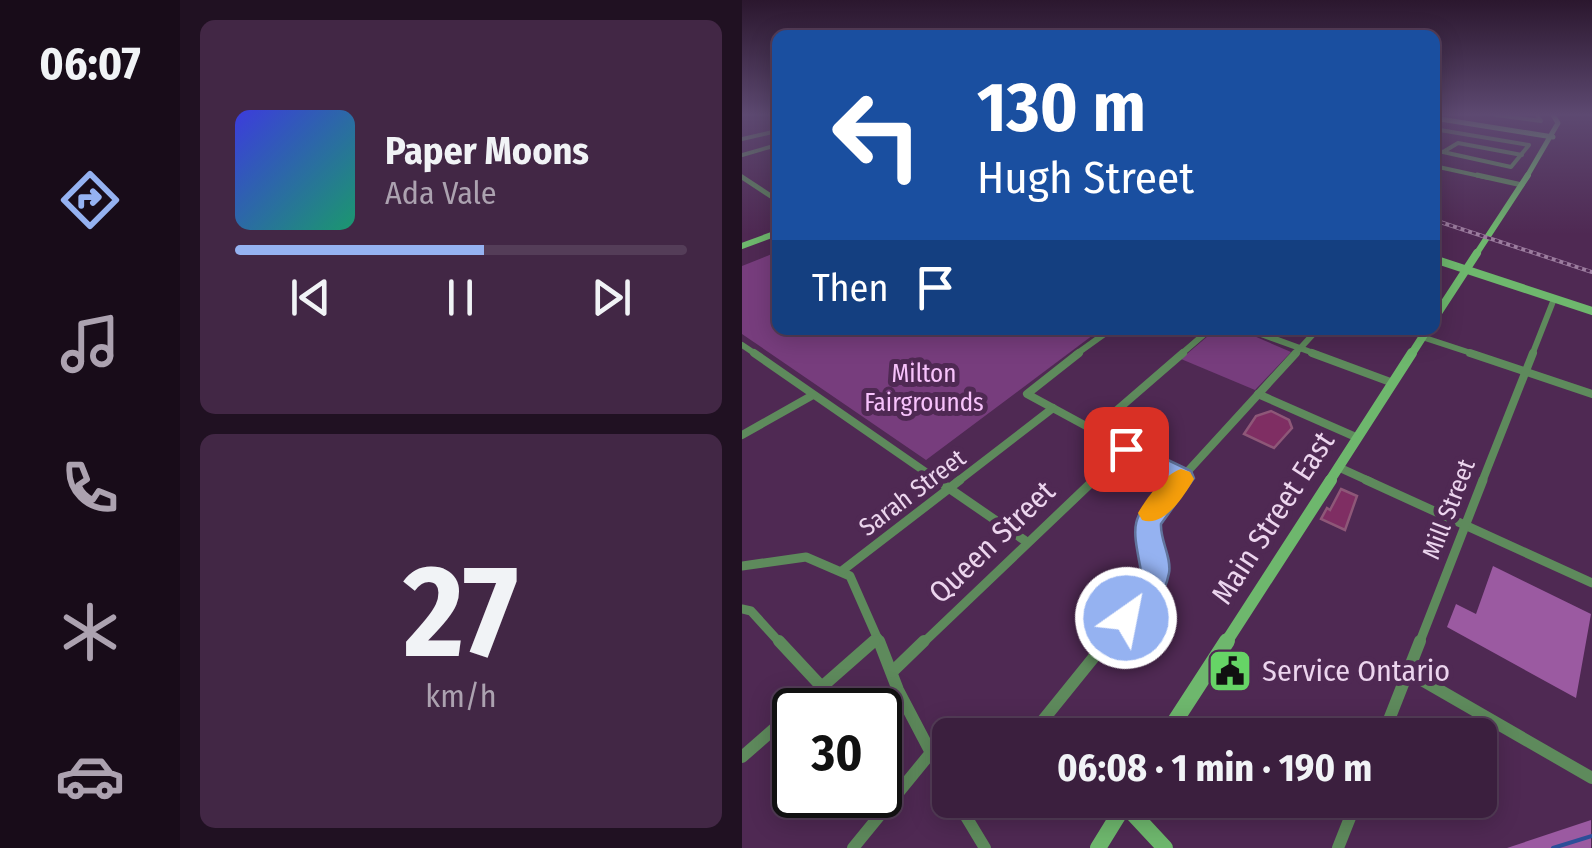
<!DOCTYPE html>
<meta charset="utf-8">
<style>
body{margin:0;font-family:"Fira Sans Condensed",sans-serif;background:#422745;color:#f1f3f6;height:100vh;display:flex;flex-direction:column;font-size:38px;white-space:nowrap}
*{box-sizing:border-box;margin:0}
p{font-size:32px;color:#aca2b0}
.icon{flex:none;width:55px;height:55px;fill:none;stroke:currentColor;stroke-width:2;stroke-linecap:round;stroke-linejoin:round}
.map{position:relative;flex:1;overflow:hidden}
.details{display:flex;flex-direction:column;gap:20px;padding:20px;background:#201122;width:562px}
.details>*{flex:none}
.hud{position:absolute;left:30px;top:30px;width:668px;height:305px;border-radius:15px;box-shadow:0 5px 25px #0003,0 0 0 2px #543d58;background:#1a4fa0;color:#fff;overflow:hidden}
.speed{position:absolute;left:30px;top:688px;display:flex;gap:20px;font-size:50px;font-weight:700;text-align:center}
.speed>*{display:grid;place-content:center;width:130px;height:130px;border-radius:50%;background:#3b1f3e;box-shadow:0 5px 25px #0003,0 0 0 2px #543d58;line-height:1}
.speed .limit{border:5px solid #111;border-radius:15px;background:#fff;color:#111}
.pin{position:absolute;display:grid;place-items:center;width:85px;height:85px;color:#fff;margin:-42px;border-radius:20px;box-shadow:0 5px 15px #0006}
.me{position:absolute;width:110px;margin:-55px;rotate:33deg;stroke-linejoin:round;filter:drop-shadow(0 0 8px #0008)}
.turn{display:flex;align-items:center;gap:35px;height:210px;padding:0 40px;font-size:45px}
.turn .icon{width:130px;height:130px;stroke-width:2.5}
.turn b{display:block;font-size:70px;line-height:85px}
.then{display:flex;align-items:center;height:95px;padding:0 40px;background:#0003;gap:20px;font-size:38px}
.details .widget{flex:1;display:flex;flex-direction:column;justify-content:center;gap:15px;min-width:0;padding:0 35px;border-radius:15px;background:#422745}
.details .dial{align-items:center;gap:0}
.dial b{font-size:130px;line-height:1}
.song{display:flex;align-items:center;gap:30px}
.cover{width:120px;height:120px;border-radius:15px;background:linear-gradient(135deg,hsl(240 70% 55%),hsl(160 70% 35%))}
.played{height:10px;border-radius:5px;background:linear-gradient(90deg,#95b2f1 55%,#543d58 55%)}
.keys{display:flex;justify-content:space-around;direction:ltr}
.trip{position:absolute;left:190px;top:718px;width:565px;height:100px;border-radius:15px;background:#3b1f3e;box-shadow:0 5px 25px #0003,0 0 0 2px #543d58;font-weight:700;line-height:100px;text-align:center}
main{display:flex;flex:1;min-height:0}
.dock{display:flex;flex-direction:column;width:180px;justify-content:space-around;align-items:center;background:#180c19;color:#aca2b0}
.dock .icon{width:70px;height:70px}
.dock .selected{color:#95b2f1}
.dock b{font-size:45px;color:#f1f3f6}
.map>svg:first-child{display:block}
</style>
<main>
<nav class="dock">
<b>06:07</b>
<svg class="icon selected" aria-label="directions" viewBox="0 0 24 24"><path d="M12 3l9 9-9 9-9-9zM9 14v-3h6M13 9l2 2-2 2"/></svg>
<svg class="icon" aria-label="music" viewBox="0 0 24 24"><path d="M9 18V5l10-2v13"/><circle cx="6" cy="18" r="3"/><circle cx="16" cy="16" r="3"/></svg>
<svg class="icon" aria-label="phone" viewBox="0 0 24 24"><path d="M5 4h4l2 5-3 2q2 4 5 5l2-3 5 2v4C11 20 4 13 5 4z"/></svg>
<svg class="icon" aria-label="climate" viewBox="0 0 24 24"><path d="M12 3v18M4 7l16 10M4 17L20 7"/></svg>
<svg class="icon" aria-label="car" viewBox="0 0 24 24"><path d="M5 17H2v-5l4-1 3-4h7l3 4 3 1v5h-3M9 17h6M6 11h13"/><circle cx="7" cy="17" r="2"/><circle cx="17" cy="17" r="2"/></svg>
</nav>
<section class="details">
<div class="widget">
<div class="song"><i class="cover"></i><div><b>Paper Moons</b><p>Ada Vale</p></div></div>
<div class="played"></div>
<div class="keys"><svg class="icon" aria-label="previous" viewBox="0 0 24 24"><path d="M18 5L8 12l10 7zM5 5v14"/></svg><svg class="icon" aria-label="pause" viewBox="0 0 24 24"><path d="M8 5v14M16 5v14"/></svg><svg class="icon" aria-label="next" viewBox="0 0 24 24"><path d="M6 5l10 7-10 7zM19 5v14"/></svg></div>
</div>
<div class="widget dial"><b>27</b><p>km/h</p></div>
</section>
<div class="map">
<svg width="850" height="848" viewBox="0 0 850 848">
<rect width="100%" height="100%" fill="#4f2953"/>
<!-- green -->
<g fill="#773d7d">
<polygon points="35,252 35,330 341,330 351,335 184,460 0,334 0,266"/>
<polygon points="473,330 498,330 549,352 513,390 439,359"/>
</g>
<!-- forest -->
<g fill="#9b5aa1">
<polygon points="751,566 849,614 834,698 705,627 714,604 734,614"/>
<polygon points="849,820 849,848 765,848"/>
</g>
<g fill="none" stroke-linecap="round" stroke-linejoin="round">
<!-- stream -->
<polyline stroke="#2c4e98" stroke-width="4" points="811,848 850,836"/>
</g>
<!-- building -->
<g fill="#7f2e63" stroke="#8e5778" stroke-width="2.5">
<polygon points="529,411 547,420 550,428 532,448 502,434 514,416"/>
<polygon points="599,489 615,496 603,530 579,519 585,508 588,510"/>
</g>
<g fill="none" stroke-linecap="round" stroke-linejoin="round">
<!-- street-far5 -->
<g stroke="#5e8a5c" stroke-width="4">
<polyline points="754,115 799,121 795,115"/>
<polyline points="692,129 787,145 769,167 692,150"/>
<polyline points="0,139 35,131"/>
<polyline points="701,152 716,143 780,155"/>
<polyline points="0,155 35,145"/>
<polyline points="692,166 747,178"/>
</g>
<!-- street-far4 -->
<g stroke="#5e8a5c" stroke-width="5">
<polyline points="735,175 780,185"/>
<polyline points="0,177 35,200"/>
</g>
<!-- street-far3 -->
<g stroke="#5e8a5c" stroke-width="6">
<polyline points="508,330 577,355"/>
<polyline points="680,337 735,355"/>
<polyline points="0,345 15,355"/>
<polyline points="333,355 368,330"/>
<polyline points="438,355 467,330"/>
<polyline points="552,355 575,330"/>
<polyline points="790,355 812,299"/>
</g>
<!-- street-far2 -->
<g stroke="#5e8a5c" stroke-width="8">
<polyline points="12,353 198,482"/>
<polyline points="337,353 285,394 440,478"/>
<polyline points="570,353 651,383"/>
<polyline points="728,353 850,394"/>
<polyline points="516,394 616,438"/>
<polyline points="352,430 441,353"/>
<polyline points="0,435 71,395"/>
<polyline points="596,467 629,482"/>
<polyline points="215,482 311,408"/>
<polyline points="349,482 384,449"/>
<polyline points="436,482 554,353"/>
<polyline points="740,482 791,353"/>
</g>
<!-- street-far1 -->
<g stroke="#5e8a5c" stroke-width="9">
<polyline points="195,480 285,542"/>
<polyline points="624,480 850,583"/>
<polyline points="0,566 64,557 108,576 138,644"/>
<polyline points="101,570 218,480"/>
<polyline points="0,609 9,611 39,644"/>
<polyline points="130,644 136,638"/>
<polyline points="180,644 352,480"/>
<polyline points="363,644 403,594 411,569 407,522 411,510 439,480"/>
<polyline points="677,644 741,480"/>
</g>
<!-- street -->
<g stroke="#5e8a5c" stroke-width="12">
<polyline points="37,641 78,685"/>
<polyline points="137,641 156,690 208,789"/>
<polyline points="150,672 182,641"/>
<polyline points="666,672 850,778"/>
<polyline points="289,735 365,641"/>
<polyline points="641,735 678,641"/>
<polyline points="0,757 132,641"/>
<polyline points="214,800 243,848"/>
<polyline points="224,816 237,800"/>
<polyline points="111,848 187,755"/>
<polyline points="596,848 615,800"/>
</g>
<!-- secondary-far5 -->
<g stroke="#6eb76d" stroke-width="5">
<polyline points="692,118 811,137"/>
<polyline points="784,178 816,123 811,115"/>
</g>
<!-- secondary-far4 -->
<g stroke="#6eb76d" stroke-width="6">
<polyline points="0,246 35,233"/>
<polyline points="733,256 786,175"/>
</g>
<!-- secondary-far3 -->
<g stroke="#6eb76d" stroke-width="8">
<polyline points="692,259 850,311"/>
<polyline points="692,319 735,253"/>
<polyline points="669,355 685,330"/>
</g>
<!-- secondary-far2 -->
<polyline stroke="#6eb76d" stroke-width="10" points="587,482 670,353"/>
<!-- secondary-far1 -->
<polyline stroke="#6eb76d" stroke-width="12" points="483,644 589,480"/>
<!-- secondary -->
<g stroke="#6eb76d" stroke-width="16">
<polyline points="424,735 485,641"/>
<polyline points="383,805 423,848"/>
<polyline points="356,848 385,801"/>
</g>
<defs>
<polyline id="rail" points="692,220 850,272"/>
</defs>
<!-- rail casing -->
<use href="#rail" stroke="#9b7c9e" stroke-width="4"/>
<!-- rail -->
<use href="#rail" stroke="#4f2953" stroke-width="2.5" stroke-dasharray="4" stroke-linecap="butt"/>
</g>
<!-- sky -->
<linearGradient id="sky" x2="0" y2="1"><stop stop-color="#2b172e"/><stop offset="0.49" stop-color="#5d4971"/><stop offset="1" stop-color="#5d4971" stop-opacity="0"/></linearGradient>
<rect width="850" height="234" fill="url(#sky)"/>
<!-- route -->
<path fill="#95b2f1" stroke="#61749d" stroke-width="2.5" d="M384 440 449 471 452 478 419 524C418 540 430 558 427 573 423 595 404 625 384 633L373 628 369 618 399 571C389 519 389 521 423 481L376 455 372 449 376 443Z"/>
<!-- slow -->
<path fill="#f59e0b" d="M439 469 448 472 452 479C442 496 422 528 400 520L396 513C405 497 423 474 439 469Z"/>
<!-- icons -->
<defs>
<symbol id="civic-square" viewBox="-11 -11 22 22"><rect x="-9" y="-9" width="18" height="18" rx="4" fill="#66d466" stroke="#4f2953"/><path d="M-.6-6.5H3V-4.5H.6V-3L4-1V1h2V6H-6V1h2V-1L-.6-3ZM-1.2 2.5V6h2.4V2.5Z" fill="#111"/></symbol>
</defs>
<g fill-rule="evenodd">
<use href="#civic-square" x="463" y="646" width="50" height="50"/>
</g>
<g text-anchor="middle" stroke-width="10" stroke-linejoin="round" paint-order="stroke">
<!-- park labels -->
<g font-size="25" fill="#f8c3fc" stroke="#4f2953">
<text x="182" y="382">Milton<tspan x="182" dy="29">Fairgrounds</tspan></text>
</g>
<!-- street labels -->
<g font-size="25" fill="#ecd5ee" stroke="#4f2953">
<text transform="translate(170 492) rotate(-37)" y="9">Sarah Street</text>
<text transform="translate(706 509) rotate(-69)" y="9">Mill Street</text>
</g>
<!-- near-street labels -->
<g font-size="30" fill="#ecd5ee" stroke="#4f2953">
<text transform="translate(531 518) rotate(-57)" y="10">Main Street East</text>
<text transform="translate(250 542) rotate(-44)" y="10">Queen Street</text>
</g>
<!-- near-poi labels -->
<g font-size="30" fill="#ecd5ee" stroke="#4f2953" text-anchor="start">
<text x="520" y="681">Service Ontario</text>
</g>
</g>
</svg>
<div class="speed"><div class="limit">30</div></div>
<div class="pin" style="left:384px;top:449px;background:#d93025"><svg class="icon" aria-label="arrive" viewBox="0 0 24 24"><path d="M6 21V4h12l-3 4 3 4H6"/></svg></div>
<svg class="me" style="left:384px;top:618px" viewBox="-20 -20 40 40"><circle r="17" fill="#95b2f1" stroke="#fff" stroke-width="3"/><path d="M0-11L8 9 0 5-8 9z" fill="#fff"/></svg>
<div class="trip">06:08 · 1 min · 190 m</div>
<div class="hud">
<div class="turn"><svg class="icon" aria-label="left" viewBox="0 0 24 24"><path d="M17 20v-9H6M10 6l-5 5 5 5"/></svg><div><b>130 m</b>Hugh Street</div></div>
<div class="then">Then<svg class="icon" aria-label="arrive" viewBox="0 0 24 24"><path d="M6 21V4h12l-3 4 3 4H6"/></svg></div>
</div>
</div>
</main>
